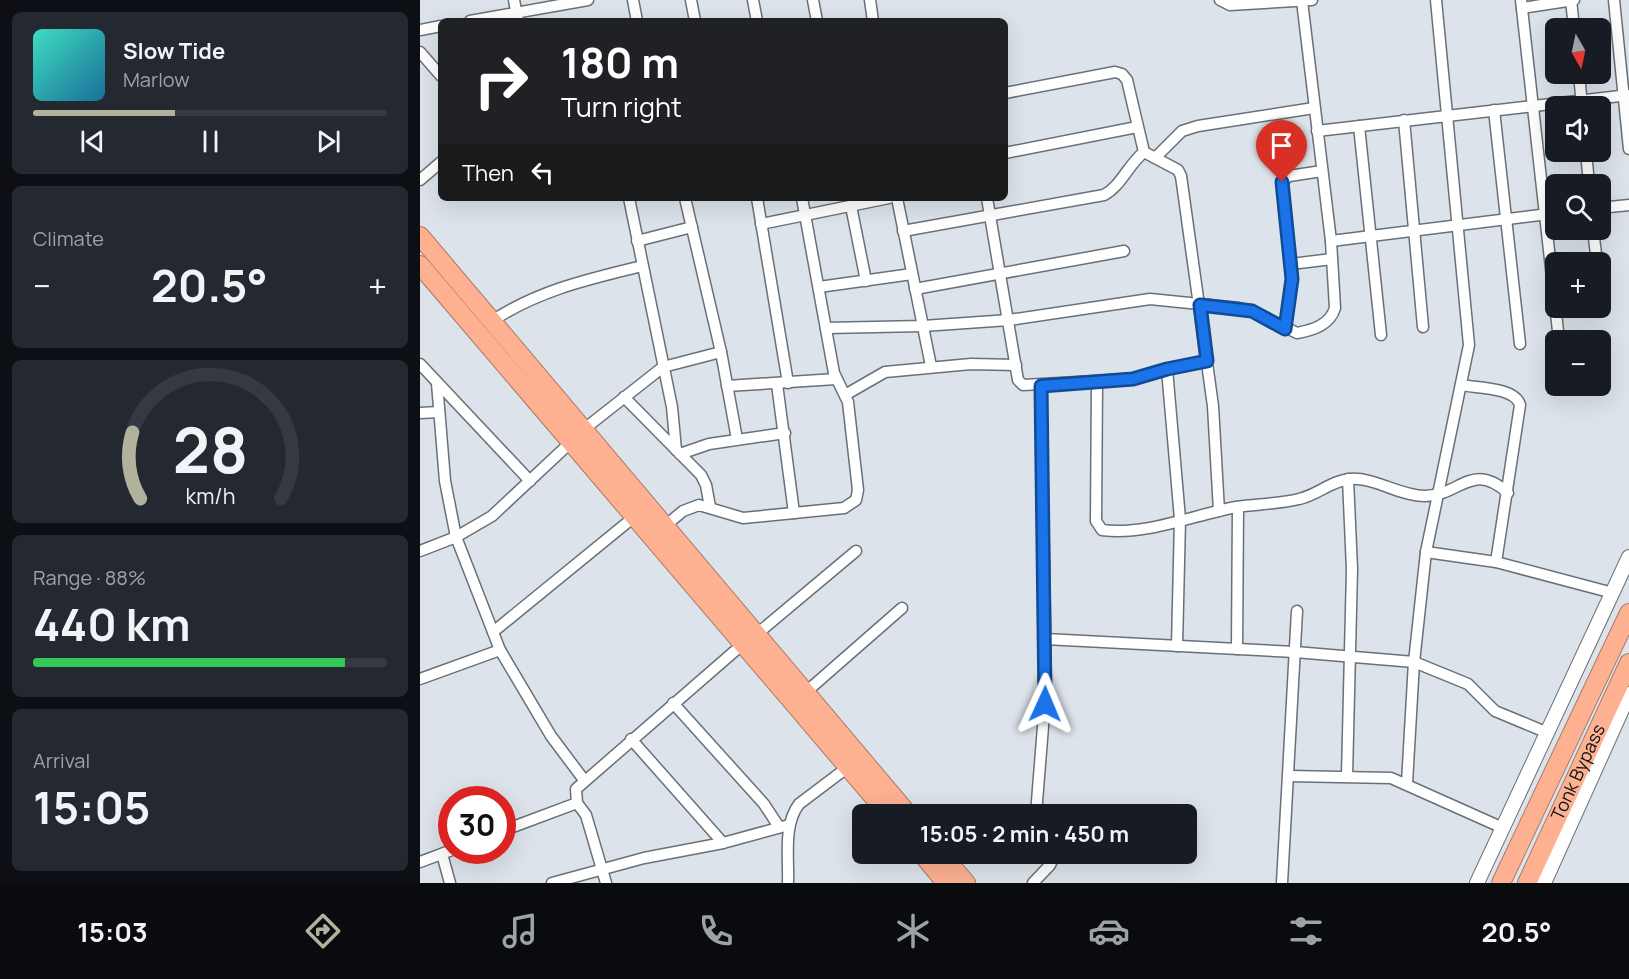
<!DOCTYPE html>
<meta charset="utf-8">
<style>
body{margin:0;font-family:Manrope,sans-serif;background:#242831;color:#f1f3f6;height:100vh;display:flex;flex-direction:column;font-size:22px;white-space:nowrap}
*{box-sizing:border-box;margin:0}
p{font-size:20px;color:#9ea1a6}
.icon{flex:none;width:33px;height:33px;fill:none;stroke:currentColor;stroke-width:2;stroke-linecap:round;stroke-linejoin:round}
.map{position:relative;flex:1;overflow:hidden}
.sheet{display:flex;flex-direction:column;gap:12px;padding:12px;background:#0d0f14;width:420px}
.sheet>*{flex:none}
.top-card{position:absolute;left:18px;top:18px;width:570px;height:183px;border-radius:9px;box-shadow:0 6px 24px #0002;background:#202124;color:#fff;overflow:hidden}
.needle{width:39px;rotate:171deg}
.buttons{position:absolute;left:1125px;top:18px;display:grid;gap:12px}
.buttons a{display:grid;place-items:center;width:66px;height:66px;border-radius:9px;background:#171b24;box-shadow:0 6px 24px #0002;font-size:30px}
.speed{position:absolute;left:18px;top:786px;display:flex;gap:12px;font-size:30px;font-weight:700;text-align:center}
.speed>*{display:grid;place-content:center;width:78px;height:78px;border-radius:50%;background:#171b24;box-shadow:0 6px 24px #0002;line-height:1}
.speed .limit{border:9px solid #d22;background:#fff;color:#111}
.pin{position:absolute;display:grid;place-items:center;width:51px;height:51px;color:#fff;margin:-62px -26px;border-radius:50% 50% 50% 0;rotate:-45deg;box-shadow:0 0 6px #0007}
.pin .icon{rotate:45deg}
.me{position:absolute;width:66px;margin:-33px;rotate:1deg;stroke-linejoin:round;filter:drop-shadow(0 0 4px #0008)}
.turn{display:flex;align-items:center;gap:21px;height:126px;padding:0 24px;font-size:27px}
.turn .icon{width:78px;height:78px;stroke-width:2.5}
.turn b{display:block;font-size:42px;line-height:51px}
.then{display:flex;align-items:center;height:57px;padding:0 24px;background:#0003;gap:12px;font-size:22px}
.big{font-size:45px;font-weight:700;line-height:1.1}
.sheet .card{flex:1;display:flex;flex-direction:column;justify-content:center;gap:9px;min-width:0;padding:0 21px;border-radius:9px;background:#242831}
.sheet .dial{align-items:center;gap:0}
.dial svg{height:156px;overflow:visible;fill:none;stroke:#363941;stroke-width:7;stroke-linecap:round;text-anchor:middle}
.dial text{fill:#f1f3f6;stroke:none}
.song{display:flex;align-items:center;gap:18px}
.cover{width:72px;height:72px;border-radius:9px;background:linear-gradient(135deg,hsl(170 70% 55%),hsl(200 70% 35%))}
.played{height:6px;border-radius:3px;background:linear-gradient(90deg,#b1b29c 40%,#363941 40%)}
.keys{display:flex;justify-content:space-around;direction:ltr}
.heat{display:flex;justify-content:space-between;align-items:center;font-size:33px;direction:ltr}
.charge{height:9px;border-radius:4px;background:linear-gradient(90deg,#34c759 88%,#363941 0)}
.trip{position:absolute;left:432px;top:804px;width:345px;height:60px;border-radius:9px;background:#171b24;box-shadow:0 6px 24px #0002;font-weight:700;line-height:60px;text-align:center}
.menu{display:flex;height:96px;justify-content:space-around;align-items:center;background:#090b0e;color:#9ea1a6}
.menu .icon{width:42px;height:42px}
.menu .selected{color:#b1b29c}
.menu b{font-size:27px;color:#f1f3f6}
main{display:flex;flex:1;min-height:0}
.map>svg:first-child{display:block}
</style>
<main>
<section class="sheet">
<div class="card">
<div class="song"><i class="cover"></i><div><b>Slow Tide</b><p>Marlow</p></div></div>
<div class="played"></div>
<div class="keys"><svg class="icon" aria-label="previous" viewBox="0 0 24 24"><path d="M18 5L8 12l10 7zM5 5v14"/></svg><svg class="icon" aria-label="pause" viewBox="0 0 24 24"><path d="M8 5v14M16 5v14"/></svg><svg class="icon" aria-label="next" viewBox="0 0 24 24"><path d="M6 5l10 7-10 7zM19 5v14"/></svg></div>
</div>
<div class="card"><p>Climate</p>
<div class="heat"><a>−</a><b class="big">20.5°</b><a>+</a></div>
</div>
<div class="card dial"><svg viewBox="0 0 100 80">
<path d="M14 69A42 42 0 1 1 86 69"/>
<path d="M14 69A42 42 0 0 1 10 35" stroke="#b1b29c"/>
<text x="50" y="56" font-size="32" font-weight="700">28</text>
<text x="50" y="72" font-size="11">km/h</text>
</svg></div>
<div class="card"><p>Range · 88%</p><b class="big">440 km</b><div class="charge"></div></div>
<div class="card"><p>Arrival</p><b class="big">15:05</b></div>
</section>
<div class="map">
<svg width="1209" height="883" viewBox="0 0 1209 883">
<rect width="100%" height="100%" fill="#dce3ea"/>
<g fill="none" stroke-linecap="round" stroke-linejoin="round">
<defs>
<g id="street">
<polyline points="94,0 98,21"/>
<polyline points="213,0 217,21"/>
<polyline points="271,0 275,21"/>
<polyline points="333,0 337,21"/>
<polyline points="393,0 397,21"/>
<polyline points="450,0 453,21"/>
<polyline points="800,0 810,5 892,0"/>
<polyline points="1101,0 1139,340"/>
<polyline points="1151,0 1154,28"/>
<polyline points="1194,0 1209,149"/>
<polyline points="1102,8 1154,0"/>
<polyline points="50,21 168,0"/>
<polyline points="0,30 21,26"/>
<polyline points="0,52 21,76"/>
<polyline points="1159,74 1162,106"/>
<polyline points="585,93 695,72 702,74 707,80 724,152 758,170 761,176 793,406 799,511"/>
<polyline points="1074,110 1100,344"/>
<polyline points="984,120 1003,327"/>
<polyline points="939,126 961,335"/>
<polyline points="897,131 1209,95"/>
<polyline points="1166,152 1169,184"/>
<polyline points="585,153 717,127"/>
<polyline points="735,158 762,131 778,126 894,108"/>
<polyline points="0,180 21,162"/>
<polyline points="209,198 252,407 256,450"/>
<polyline points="265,198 301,352 317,439"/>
<polyline points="337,198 368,383"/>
<polyline points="477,198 511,366"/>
<polyline points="567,198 598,380 603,385 713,379 747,369 787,361"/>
<polyline points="431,206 446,281"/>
<polyline points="1180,208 1209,205"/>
<polyline points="341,224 469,198"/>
<polyline points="1173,230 1177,262"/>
<path d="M483 231 684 195C701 186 708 165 724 152"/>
<polyline points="217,241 272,227"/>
<polyline points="911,241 1136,213"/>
<polyline points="871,264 912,259"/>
<polyline points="399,287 492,274"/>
<polyline points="495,289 704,251"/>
<polyline points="1180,289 1183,310"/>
<path d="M72 321C119 290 169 279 222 266"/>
<path d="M406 328 503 326 589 320 730 299 819 308 832 311 877 333C893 330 910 325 915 308L911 241 882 1"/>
<polyline points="865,329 872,279 862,182 869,176 902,171"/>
<polyline points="0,364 110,481"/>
<polyline points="747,369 760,519 757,646"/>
<path d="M677 382 676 521 682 530C725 536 774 515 816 507 837 504 859 504 879 499 898 495 910 481 930 479 955 477 979 496 1005 496 1041 495 1052 461 1088 493"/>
<polyline points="17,383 25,481 36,537 80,650 131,736 164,780"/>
<polyline points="357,384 374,513"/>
<path d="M1041 385C1056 388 1095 387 1100 405L1076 562"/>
<polyline points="307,386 416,379"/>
<polyline points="425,395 465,372 551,364 596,365"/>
<polyline points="204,397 281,475 286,485 290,507"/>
<polyline points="0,413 19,412"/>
<polyline points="163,430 243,367 301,352"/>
<polyline points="260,454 289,444 365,433"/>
<polyline points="245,526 263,511 279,505 323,518 424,508 436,500 438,490 428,402 414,373 382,198"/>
<polyline points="0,551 36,537 72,516 150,443"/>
<polyline points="1006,552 1076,562 1193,593"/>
<polyline points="73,632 214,517"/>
<polyline points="337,634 436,551"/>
<polyline points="625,639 875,652 994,662 1048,684 1075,711 1128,733"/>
<polyline points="817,649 818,507"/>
<polyline points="0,679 80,650"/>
<polyline points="386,692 482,608"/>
<polyline points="253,703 344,804 359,827"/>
<polyline points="211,739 303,843"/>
<polyline points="869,776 971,778 1083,828"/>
<polyline points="927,776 932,569 928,479"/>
<polyline points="987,783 994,662 1006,552 1049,345 1016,0"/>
<polyline points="616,814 626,689 621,385"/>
<polyline points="82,831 157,803"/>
<polyline points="22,854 30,883"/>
<polyline points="0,862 32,850"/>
<polyline points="132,883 224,858 303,843 369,825"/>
<polyline points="186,883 166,815 157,803 156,789 324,643"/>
<path d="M368 883C369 858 363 825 379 804L428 767"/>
<polyline points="613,883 630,865 635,854"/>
<polyline points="862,883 877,611"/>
</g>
<g id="secondary">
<polyline points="1057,883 1209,557"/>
<polyline points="1124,883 1209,694"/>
</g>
<g id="highway">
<polyline points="0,236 488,814"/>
<polyline points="0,265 468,814"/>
<polyline points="502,854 526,883"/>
<polyline points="521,854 546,883"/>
<polyline points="1081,883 1209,613"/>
<path id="s1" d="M1107 883 1209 663"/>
</g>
</defs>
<!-- street casing -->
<use href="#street" stroke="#697076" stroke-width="13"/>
<!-- secondary casing -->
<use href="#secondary" stroke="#697076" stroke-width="16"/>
<!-- highway casing -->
<use href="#highway" stroke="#aa7a66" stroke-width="20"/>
<!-- street -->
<use href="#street" stroke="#fff" stroke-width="10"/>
<!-- secondary -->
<use href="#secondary" stroke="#fff" stroke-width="14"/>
<!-- highway -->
<use href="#highway" stroke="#fdb191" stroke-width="18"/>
</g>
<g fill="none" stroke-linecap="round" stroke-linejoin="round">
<defs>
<polyline id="route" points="625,704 621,386 713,379 747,369 787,361 780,305 832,311 865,329 872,279 862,182"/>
</defs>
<!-- route casing -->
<use href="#route" stroke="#114b97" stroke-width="15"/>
<!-- route -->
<use href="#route" stroke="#1a73e8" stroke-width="10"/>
</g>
<g text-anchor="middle" stroke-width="4.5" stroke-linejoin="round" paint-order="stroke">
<!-- street labels -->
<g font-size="18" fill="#101315" stroke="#e9f1f8">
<text dy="6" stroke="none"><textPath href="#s1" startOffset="122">Tonk Bypass</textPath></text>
</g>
</g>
</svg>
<div class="buttons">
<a><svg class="needle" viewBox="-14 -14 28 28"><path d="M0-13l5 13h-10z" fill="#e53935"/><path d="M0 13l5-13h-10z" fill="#9ea1a6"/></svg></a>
<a><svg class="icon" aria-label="sound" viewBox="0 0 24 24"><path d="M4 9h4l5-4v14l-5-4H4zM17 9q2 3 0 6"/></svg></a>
<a><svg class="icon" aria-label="search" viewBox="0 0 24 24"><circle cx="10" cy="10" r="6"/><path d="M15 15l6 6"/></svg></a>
<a>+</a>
<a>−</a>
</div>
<div class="speed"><div class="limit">30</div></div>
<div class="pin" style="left:862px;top:182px;background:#d93025"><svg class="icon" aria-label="arrive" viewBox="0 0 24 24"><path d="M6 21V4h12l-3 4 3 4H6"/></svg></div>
<svg class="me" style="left:625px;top:704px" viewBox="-20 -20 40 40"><path d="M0-17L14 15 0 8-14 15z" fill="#1a73e8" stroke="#fff" stroke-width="4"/></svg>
<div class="trip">15:05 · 2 min · 450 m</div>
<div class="top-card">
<div class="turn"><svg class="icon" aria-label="right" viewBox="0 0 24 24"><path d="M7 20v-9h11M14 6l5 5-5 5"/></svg><div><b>180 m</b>Turn right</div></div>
<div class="then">Then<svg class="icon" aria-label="left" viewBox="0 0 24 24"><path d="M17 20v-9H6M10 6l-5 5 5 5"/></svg></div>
</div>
</div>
</main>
<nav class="menu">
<b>15:03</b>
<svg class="icon selected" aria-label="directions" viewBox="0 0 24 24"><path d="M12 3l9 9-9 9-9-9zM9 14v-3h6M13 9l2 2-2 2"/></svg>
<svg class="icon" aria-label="music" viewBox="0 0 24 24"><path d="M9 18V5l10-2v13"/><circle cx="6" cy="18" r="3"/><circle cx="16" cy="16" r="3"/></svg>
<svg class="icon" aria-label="phone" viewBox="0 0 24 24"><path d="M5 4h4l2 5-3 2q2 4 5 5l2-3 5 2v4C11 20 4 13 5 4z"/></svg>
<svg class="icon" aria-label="climate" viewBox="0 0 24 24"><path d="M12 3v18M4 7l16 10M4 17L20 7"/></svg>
<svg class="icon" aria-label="car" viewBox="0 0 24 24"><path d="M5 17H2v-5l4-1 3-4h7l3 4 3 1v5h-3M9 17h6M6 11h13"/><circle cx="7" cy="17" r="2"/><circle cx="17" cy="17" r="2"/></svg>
<svg class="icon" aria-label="filters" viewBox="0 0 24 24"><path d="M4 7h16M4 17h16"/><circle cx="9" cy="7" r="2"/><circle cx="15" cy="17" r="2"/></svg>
<b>20.5°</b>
</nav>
